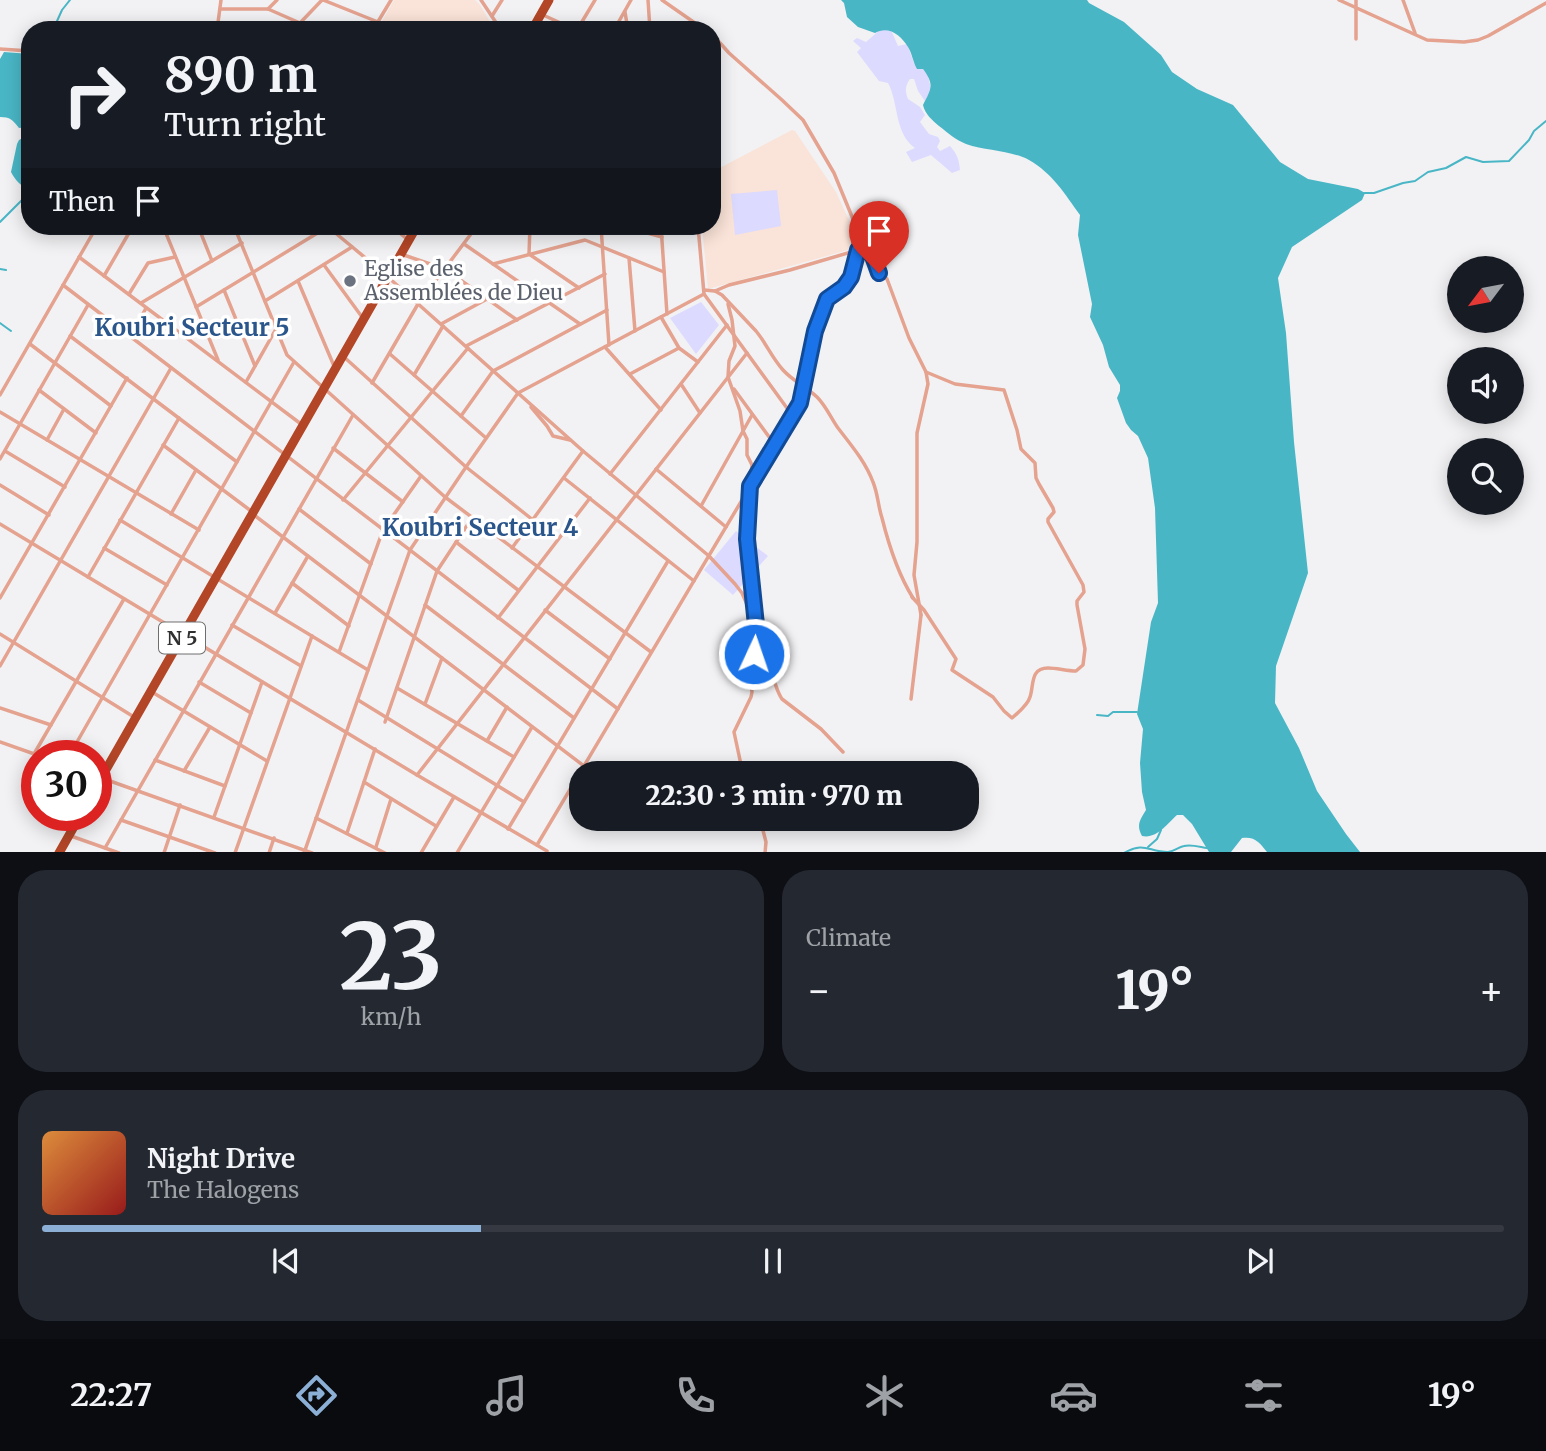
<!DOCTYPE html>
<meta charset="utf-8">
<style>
body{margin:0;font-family:Merriweather,serif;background:#242831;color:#f1f3f6;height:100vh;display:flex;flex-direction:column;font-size:26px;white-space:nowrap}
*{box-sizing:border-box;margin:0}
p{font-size:23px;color:#9ea1a6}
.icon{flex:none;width:38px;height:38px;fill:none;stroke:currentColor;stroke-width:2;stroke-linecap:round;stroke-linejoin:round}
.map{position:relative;height:852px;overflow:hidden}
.sheet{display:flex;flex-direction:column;gap:18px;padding:18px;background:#0d0f14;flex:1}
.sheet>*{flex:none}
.hud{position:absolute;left:21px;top:21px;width:700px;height:214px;border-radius:28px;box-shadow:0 4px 18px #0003;background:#171b24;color:#f1f3f6;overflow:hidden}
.needle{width:46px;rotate:238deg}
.controls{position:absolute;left:1447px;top:256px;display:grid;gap:14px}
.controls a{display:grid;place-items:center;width:77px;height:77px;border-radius:50%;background:#171b24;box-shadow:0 4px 18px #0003;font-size:35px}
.speed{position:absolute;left:21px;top:740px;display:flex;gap:14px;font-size:35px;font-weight:700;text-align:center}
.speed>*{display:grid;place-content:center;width:91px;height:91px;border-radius:50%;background:#171b24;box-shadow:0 4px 18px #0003;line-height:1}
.speed .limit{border:10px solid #d22;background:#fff;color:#111}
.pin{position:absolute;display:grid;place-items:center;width:60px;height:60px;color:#fff;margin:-72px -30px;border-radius:50% 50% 50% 0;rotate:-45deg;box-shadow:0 0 7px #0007}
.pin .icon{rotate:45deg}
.me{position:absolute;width:77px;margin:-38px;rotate:3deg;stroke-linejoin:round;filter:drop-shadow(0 0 5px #0008)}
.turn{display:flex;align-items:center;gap:24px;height:147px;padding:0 28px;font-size:32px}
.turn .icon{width:91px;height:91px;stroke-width:2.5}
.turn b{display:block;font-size:49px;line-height:60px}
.then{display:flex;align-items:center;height:66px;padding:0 28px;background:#0003;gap:14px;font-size:26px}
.big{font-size:52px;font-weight:800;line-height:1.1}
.sheet .card{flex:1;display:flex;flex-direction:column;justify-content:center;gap:10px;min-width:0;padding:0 24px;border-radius:28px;background:#242831}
.sheet .dial{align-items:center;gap:0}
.dial b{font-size:91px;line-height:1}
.song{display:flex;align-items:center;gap:21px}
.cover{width:84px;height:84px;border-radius:10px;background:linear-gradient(135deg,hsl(30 70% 55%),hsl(0 70% 35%))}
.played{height:7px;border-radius:4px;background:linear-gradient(90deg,#8cb0d5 30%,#363941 30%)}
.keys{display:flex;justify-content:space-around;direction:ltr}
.heat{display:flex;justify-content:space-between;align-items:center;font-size:38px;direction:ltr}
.sheet .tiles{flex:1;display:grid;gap:18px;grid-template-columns:1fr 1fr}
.card:last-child{grid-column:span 2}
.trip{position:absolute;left:569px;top:761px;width:410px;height:70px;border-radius:28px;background:#171b24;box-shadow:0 4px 18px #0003;font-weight:800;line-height:70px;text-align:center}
.tabs{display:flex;height:112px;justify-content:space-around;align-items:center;background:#090b0e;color:#9ea1a6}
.tabs .icon{width:49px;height:49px}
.tabs .current{color:#8cb0d5}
.tabs b{font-size:32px;color:#f1f3f6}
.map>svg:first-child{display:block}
</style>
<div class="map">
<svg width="1546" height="853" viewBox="0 0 1546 853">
<rect width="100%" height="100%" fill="#f2f2f4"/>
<!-- education -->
<g fill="#fae3d8">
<polygon points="394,0 475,0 480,5 495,30 377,30"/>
<polygon points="792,130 795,131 836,192 860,244 859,247 708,289 702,226 712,226 712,172"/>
</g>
<!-- green -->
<g fill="#dcdaff">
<path d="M881 29 891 30 898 46 907 44 914 63 923 69 928 75 931 90 925 101 918 91 914 79H910C905 86 905 91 908 99L920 107 925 115 920 122 929 134 938 137 940 141 937 147 940 151 950 146C957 154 959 159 960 170L952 173 931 155 912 162 906 152 915 148C894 133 899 103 888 83L879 81 857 52 861 48 853 41 857 38 866 42Z"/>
<polygon points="777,190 781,226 735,235 731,194"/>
<polygon points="701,302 719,325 696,354 670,318"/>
<polygon points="736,531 768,556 733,595 704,570"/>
</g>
<!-- water -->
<g fill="#49b6c6">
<path d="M841 0H1087L1089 3 1124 22 1161 55 1172 72 1197 89 1233 105 1280 162 1308 179 1358 189 1365 193 1362 200 1292 247 1278 278 1286 333 1294 442 1308 573 1276 666 1275 703 1299 748 1317 791 1346 834 1360 852H1267C1260 843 1255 836 1242 838L1231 852H1209L1192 824 1183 815H1177C1167 824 1157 839 1142 836 1136 825 1140 820 1146 810L1142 792 1140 763 1143 729 1137 714 1151 622 1158 603 1155 508 1148 458 1138 436 1131 430 1126 423 1117 398 1120 391V385L1109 367 1103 345 1090 317 1092 304 1078 235 1080 215C1065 194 1052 173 1029 160 1010 150 986 151 966 144 956 140 948 133 939 126 932 120 925 114 923 105 931 89 935 85 923 69H917C913 62 912 53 908 47 901 35 888 25 875 33L858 27 847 17 844 3Z"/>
<path d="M4 52 30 54V127L19 128C13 120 10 117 0 117V59Z"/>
<path d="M30 134V189C20 186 16 181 11 172L17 144 19 140Z"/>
</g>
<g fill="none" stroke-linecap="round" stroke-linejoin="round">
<!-- stream -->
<g stroke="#49b6c6" stroke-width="2">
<polyline points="53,30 62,10 70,0"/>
<polyline points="1364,193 1374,193 1403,183 1415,181 1428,172 1446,168 1466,157 1483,162 1509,161 1529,140 1534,131 1546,121"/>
<polyline points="0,222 22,200 27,188"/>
<polyline points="0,269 6,270"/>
<polyline points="0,323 11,331"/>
<polyline points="1097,715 1108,716 1113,712 1137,712"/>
<polyline points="1148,847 1157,839 1161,830"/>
<path d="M1124 853C1145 841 1148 852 1168 852 1175 851 1178 847 1184 846 1191 844 1200 847 1207 848"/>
</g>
<!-- street -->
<g stroke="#e4a28f" stroke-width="3.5">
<polyline points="323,0 378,22"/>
<polyline points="481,0 501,30"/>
<polyline points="648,0 650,30"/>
<polyline points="662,0 705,30"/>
<polyline points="1339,0 1427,40 1464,42 1478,40 1488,36 1546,3"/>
<polyline points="1356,0 1356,39"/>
<polyline points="1403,0 1415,33"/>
<polyline points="220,9 268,9 316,30"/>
<polyline points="268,9 277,0"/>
<polyline points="625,12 628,30"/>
<polyline points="543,15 576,30"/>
<polyline points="492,16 502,0"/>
<polyline points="300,23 322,0"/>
<polyline points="217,30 221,0"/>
<polyline points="373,30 391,0"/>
<polyline points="577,30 595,0"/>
<polyline points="614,30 631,0"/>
<polyline points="712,34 729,53 782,100 803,120 834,173 860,236 870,248 879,273 887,279 909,338 926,372 928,384 917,433 917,542 914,575 921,615"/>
<polyline points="0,49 30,51"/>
<polyline points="163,226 218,360"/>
<polyline points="198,226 212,261"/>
<polyline points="234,226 287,355 445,497 651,652"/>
<polyline points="327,226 380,270 583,451 709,556 735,584 742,593 756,625 756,643 750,678 752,692 751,697 734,732 743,774"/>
<polyline points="391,226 407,239"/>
<polyline points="530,226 529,254 579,288"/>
<polyline points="601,226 609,345"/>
<polyline points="622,226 662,237"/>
<polyline points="661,226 667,314"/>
<polyline points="698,226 704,294 792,415"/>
<polyline points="130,232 163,226"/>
<polyline points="464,244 580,324"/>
<polyline points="401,254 445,269 517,320"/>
<polyline points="79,257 301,424"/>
<polyline points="629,258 635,331"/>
<polyline points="493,264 585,240 664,272"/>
<polyline points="324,265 362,317"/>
<polyline points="104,276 133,226"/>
<polyline points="298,281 334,366"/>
<polyline points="63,285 618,709"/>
<polyline points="224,290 255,366"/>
<path d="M704 290 715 291 722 295 756 331C766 343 772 358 783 370 793 381 806 387 817 397 826 406 831 418 838 428 851 445 865 461 873 482 878 494 878 506 882 518 889 546 898 574 913 598"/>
<polyline points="715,291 729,285 790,270 858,250 861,246 861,238"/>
<polyline points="129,294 148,263 175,257"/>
<polyline points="265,301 352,247"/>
<polyline points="141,303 242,243"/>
<polyline points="728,304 732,320 735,346 729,361 728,377 740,411 743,431 747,439 747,455 752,465 750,483"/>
<polyline points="196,307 329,226"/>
<polyline points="661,317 679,348 698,362"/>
<polyline points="441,324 487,299"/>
<polyline points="70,336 237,462"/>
<polyline points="131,337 146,308"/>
<polyline points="30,344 111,406"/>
<polyline points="466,346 605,274"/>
<polyline points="605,347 661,410"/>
<polyline points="390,354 486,438"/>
<polyline points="344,357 466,467 533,520"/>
<polyline points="630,374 679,348"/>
<polyline points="414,375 443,326"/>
<polyline points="246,382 276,329"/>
<polyline points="372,383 418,304 477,226"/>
<polyline points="681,384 700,413"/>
<polyline points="734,389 775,445"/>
<polyline points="39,390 96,433"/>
<polyline points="0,395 97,226"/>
<polyline points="800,399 815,331 827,299 844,287 851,277 858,250"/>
<polyline points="531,407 547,426 553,436 570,440"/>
<polyline points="0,412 199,530"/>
<polyline points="461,416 493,371 607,310"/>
<polyline points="47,440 64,409"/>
<polyline points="163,445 251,511"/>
<polyline points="333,448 403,502"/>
<polyline points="5,451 65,487"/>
<polyline points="0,459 88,305"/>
<polyline points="656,469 726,527"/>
<polyline points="610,474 727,325"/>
<polyline points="564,478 694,581"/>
<polyline points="0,485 49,515"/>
<polyline points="750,490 747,539 755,619"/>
<polyline points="343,500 468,348"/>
<polyline points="701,506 752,415"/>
<polyline points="299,509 371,564"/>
<polyline points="171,514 196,470"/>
<polyline points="254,515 584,766"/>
<polyline points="120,520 368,670"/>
<polyline points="0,524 417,775 547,851"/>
<polyline points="456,542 518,590"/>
<polyline points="104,548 167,585"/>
<polyline points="512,548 583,451"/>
<polyline points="88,577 179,418"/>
<polyline points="292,583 349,626"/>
<path d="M912 597 924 610 956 659 952 670 993 697 1004 711 1012 718C1018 713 1028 704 1030 697 1034 685 1030 668 1048 668 1057 668 1067 671 1076 671L1083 665 1085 649 1077 605V601L1084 592 1083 585 1048 522V519L1054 512 1053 508 1039 484 1036 478 1035 463 1021 449 1017 430 1004 390 955 384 926 372"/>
<polyline points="0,598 127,378"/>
<polyline points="425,605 574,718"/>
<polyline points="545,610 610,659"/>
<polyline points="275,613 308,556"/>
<polyline points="498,618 590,498"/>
<polyline points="232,625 301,666"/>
<polyline points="0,634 134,717"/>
<polyline points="339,652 383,530 421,476"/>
<path d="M762 665C775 671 774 688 782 699L821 729 843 752"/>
<polyline points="0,666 171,368"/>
<polyline points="199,682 251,713"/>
<polyline points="397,688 514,757"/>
<polyline points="152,692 267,761"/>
<polyline points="911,699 921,615"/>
<polyline points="358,700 524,802"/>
<polyline points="425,704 442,658"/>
<polyline points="0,708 51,725"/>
<polyline points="385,722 437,571 472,518"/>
<polyline points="487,741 507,707"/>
<polyline points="0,742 40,756"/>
<polyline points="34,754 124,599"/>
<polyline points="69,756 294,362"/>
<polyline points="155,760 225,786"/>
<polyline points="184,771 210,727"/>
<polyline points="417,775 747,353"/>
<polyline points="96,776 312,853"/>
<polyline points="364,782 436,826"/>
<polyline points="214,817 262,682"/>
<polyline points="316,818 385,853"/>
<polyline points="760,819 766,842 765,853"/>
<polyline points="121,820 215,853"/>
<polyline points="508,829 668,561"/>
<polyline points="347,833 375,749"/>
<polyline points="71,836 119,853"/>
<polyline points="537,845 802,399"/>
<polyline points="376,847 391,799"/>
<polyline points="105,848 353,415"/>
<polyline points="164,853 180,805"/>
<polyline points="235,853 312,636"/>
<polyline points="269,853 274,838"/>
<polyline points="304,853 410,550 466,467 518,393 704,294"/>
<polyline points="421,853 454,797"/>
<polyline points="457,853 532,727"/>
</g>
<!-- highway -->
<g stroke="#b34627" stroke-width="9">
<polyline points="532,30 549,0"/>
<polyline points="96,787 417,226"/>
<polyline points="59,853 80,816"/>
</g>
</g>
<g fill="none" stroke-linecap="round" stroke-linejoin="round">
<defs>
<polyline id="route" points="754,654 756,625 747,539 750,486 800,403 815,331 827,299 844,287 851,277 858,250 861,246 860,236 870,248 879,273"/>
</defs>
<!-- route casing -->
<use href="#route" stroke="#114b97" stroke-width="18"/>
<!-- route -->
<use href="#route" stroke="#1a73e8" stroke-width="12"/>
</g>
<!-- markers -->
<circle fill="#6b7280" stroke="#fff" stroke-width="2.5" cx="350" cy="281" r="7"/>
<g text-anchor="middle" stroke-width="7" stroke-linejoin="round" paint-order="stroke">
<!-- shield labels -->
<rect fill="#fff" stroke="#6e6e6f" stroke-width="2" x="159" y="622.5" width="46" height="31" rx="5"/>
<g font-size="19" font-weight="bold" fill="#303031">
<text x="182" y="645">N 5</text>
</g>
<!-- worship labels -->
<g font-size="21" fill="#5b616d" stroke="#fff" text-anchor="start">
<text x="364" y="276">Eglise des<tspan x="364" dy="24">Assemblées de Dieu</tspan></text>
</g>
<!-- quarter labels -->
<g font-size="24" font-weight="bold" fill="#2a568b" stroke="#fff">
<text x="192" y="336">Koubri Secteur 5</text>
<text x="480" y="536">Koubri Secteur 4</text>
</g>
</g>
</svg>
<div class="controls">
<a><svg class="needle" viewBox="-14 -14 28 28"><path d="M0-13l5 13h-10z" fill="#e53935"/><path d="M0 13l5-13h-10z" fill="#9ea1a6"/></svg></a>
<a><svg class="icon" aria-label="sound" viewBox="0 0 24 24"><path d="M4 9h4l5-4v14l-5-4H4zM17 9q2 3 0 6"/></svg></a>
<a><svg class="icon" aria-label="search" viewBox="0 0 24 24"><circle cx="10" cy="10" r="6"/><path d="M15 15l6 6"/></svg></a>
</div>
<div class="speed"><div class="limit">30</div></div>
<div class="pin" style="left:879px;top:273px;background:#d93025"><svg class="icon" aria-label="arrive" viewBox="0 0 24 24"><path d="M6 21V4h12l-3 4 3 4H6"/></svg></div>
<svg class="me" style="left:754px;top:654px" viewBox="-20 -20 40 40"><circle r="17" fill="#1a73e8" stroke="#fff" stroke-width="3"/><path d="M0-11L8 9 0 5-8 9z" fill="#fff"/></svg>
<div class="trip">22:30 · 3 min · 970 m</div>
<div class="hud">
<div class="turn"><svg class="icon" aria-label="right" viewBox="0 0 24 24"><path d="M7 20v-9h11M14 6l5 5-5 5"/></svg><div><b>890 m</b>Turn right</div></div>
<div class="then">Then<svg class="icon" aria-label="arrive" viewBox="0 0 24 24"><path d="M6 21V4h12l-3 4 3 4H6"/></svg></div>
</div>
</div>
<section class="sheet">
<div class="tiles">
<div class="card dial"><b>23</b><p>km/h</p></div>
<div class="card"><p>Climate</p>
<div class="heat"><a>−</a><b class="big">19°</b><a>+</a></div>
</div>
<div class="card">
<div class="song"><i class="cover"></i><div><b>Night Drive</b><p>The Halogens</p></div></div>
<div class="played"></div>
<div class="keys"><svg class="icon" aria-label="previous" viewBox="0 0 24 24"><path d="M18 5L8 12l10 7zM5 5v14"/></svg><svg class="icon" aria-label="pause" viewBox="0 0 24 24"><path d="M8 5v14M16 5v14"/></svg><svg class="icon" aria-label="next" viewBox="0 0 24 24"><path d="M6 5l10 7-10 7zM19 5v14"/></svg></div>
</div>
</div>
</section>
<nav class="tabs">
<b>22:27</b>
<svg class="icon current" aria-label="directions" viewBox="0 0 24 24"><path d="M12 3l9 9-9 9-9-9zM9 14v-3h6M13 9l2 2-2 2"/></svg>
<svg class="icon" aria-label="music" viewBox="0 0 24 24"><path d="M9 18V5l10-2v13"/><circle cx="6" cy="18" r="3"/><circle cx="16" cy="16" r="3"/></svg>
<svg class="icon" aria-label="phone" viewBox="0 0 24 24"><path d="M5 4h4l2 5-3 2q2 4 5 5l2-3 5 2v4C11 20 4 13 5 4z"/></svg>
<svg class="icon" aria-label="climate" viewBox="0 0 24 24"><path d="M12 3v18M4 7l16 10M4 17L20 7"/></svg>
<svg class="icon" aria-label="car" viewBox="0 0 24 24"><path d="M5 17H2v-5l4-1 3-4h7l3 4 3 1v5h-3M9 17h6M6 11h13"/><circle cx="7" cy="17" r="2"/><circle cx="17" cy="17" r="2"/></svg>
<svg class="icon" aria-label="filters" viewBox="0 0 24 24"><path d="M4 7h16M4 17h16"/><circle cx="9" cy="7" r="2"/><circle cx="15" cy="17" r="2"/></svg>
<b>19°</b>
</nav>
